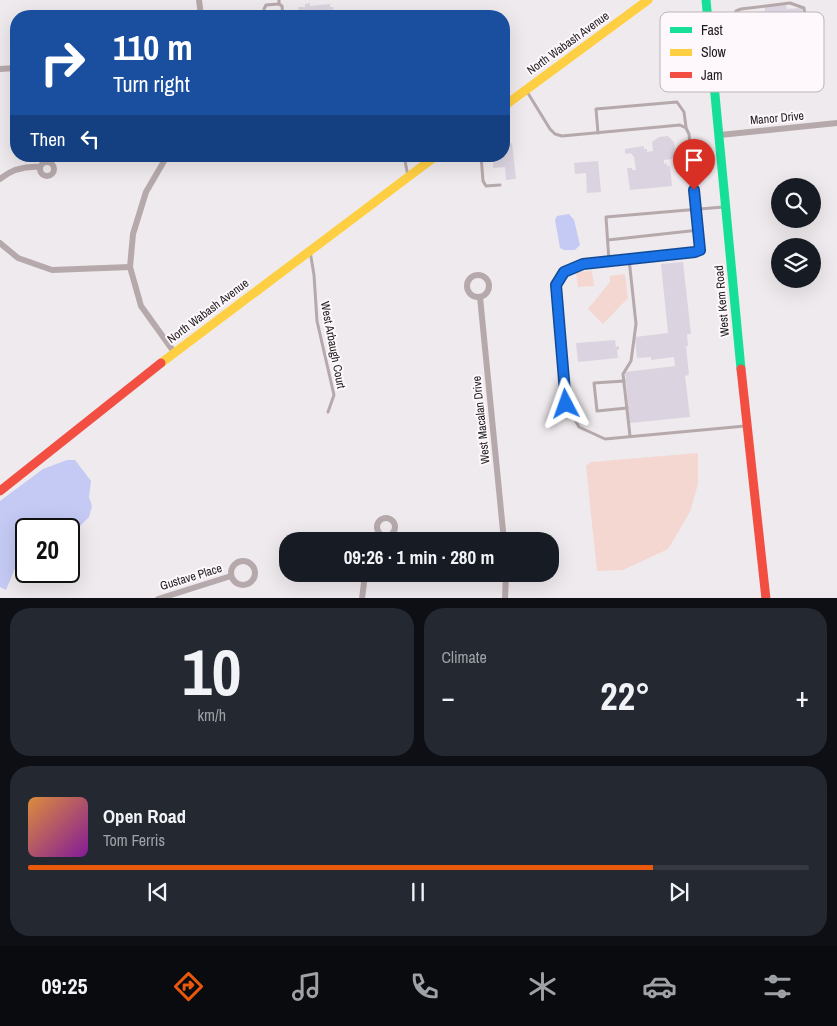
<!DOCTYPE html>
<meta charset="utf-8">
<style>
body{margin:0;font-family:"Archivo Narrow",sans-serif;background:#242831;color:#f1f3f6;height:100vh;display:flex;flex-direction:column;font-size:19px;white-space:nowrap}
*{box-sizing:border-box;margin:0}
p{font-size:16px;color:#9ea1a6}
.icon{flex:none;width:28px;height:28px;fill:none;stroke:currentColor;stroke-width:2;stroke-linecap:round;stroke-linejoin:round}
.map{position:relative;height:598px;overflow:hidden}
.panel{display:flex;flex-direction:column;gap:10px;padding:10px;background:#0d0f14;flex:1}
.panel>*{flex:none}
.top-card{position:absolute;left:10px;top:10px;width:500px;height:152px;border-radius:20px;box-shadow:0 5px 20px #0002;background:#1a4fa0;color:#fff;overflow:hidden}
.controls{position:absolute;left:771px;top:178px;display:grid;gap:10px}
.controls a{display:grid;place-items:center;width:50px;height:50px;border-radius:50%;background:#171b24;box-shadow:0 5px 20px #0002;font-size:25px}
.speed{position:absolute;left:15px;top:518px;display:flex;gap:10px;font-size:25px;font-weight:700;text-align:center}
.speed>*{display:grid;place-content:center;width:65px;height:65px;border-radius:50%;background:#171b24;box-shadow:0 5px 20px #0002;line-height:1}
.speed .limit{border:2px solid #111;border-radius:8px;background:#fff;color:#111}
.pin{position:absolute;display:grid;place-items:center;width:42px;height:42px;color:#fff;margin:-51px -21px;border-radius:50% 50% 50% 0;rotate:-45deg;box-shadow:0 0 5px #0007}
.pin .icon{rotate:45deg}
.me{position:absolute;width:55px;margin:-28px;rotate:356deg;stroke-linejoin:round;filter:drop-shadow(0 0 4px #0008)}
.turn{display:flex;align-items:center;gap:18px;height:105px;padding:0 20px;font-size:22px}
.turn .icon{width:65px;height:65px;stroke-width:2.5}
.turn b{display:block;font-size:35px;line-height:42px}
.then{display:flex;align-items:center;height:48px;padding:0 20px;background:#0003;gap:10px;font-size:19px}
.big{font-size:38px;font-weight:700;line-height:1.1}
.panel .tile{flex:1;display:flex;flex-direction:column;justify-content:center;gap:8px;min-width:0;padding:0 18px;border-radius:20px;background:#242831}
.panel .dial{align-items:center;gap:0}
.dial b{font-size:65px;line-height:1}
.song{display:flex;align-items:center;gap:15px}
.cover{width:60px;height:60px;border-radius:8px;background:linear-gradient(135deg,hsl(30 70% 55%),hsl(290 70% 35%))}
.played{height:5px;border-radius:2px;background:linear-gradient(90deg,#ea580c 80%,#363941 80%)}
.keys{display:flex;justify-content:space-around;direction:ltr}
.heat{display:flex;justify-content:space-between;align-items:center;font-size:28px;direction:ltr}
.panel .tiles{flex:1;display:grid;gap:10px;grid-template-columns:1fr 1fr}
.tile:last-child{grid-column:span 2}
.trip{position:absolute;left:279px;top:532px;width:280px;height:50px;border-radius:20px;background:#171b24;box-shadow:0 5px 20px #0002;font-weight:700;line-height:50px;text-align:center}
.tab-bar{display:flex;height:80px;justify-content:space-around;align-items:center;background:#090b0e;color:#9ea1a6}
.tab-bar .icon{width:35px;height:35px}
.tab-bar .current{color:#ea580c}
.tab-bar b{font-size:22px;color:#f1f3f6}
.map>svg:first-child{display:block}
</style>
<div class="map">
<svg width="837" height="599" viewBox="0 0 837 599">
<rect width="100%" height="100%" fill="#efeaed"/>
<!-- green -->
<g fill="#f4d7d1">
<polygon points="592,271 594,286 578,287 576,272"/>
<polygon points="625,274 628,298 603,324 588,309 610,282 610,276"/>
<polygon points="698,453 698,484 690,512 668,549 623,570 597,571 586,466 591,462"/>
</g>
<!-- water -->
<g fill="#c4caf4">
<polygon points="569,214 574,220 580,245 575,250 564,250 560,248 555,220 557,216"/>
<polygon points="67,460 75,460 91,481 89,497 92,506 89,517 69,537 69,529 26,529 26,570 16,566 6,590 0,587 0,501 43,469"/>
</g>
<!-- building -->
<g fill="#dbd4e0">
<polygon points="310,3 310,6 330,4 330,7 333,7 334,16 299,16 298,7 305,7 305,4"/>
<polygon points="786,4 787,9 802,8 805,30 789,32 790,38 768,40 767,34 752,34 750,14 765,11 765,7"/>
<polygon points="668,136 674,142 675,150 673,152 676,154 672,159 664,160 664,164 667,163 667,166 670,166 672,186 630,190 627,168 632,168 632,170 636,170 634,157 631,153 625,154 625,149 644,146 644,149 647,149 647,152 653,151 652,142 659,137"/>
<polygon points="512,143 516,179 506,180 505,167 493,168 494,156 504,156 504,144"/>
<polygon points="598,161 601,192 587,193 586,173 575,174 574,163"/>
<polygon points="683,262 691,334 687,334 688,346 686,346 689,375 685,376 690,417 630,423 625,372 675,366 674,357 651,360 651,357 637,358 635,337 668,333 661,264"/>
<polygon points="615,340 616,347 619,346 619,350 617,350 618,358 578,362 576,343"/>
</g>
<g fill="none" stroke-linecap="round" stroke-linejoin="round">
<!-- lane -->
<g stroke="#b6a9ac" stroke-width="3">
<polyline points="279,0 279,4 282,6 283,16"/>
<polyline points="264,16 264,9 266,5 279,4"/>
<polyline points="710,31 736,29 736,11 741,9 790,3 804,8 808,39 806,43 802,44 741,49 738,44 736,29"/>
<polyline points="526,90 550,129 555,134 562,136 680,125 686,128 689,134 700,250 695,252 609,261"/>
<polyline points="598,133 596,109 677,102 684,112 686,127"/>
<polyline points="404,156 408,176"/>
<polyline points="481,156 483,181 486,186 500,185"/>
<polyline points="723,207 606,217 609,261 583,263 564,272 557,285 566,404 579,427 605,439 745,426"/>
<polyline points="608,240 699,230"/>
<polyline points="310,251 314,275 317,321 334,395 328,412"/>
<polyline points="629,259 636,324 631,361 623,374 630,436"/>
<polyline points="624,381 594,383 597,411 627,408"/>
</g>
<!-- street -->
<g stroke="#b6a9ac" stroke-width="6">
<polyline points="199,0 201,16"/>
<polyline points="0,69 16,68"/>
<polyline points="720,135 837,123"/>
<polyline points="167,156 146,192 133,234 130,267 141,306 174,352"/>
<circle cx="47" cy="169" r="7"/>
<path d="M0 179C11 170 25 166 40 167"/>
<polyline points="0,243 18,258 52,270 130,267"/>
<circle cx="478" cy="286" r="11"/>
<polyline points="480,297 504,541"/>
<circle cx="386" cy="527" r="9"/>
<circle cx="243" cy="573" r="12"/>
<polyline points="158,599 231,576"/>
<polyline points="362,599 365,574"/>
<polyline points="505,599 506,574"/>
</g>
<!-- fast -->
<polyline stroke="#16e098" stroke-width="9" points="706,0 741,369"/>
<!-- slow -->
<g stroke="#ffcf43" stroke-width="9">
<polyline points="504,106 648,0"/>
<polyline points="161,363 436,156"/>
</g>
<!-- jam -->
<g stroke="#f24e42" stroke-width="9">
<polyline points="741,369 766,599"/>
<polyline points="0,491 161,363"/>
</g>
</g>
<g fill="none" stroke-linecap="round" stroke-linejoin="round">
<defs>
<polyline id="route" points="566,404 556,285 564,272 583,264 695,252 700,250 694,190"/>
</defs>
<!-- route casing -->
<use href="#route" stroke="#114b97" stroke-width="12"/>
<!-- route -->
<use href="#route" stroke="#1a73e8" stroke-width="9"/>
</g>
<g text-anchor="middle" stroke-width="4" stroke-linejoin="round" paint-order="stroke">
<!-- street labels -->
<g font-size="12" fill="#1e1c1d" stroke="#fef7fc">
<text transform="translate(568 43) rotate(-36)" y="4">North Wabash Avenue</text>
<text transform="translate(777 118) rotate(-5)" y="4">Manor Drive</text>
<text transform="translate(722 301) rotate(-95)" y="4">West Kem Road</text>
<text transform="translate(208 311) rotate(-37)" y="4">North Wabash Avenue</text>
<text transform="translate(333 345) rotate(79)" y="4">West Arbaugh Court</text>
<text transform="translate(481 420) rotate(-96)" y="4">West Macalan Drive</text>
<text transform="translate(191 577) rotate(-17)" y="4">Gustave Place</text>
</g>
</g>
<!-- legend -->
<rect x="660" y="12" width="164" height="80" rx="8" fill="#fef7fc" stroke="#bbb5b9" stroke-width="1"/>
<rect x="670" y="27" width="22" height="6" fill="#16e098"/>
<rect x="670" y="49" width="22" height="7" fill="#ffcf43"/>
<rect x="670" y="72" width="22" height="6" fill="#f24e42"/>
<g font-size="14" fill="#1e1c1d">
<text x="701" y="35">Fast</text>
<text x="701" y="57">Slow</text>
<text x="701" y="80">Jam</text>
</g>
</svg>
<div class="controls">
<a><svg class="icon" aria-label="search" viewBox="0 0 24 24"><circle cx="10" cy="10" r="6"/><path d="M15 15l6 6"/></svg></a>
<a><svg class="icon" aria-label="layers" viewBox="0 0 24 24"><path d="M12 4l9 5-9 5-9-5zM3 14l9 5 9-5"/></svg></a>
</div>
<div class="speed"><div class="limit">20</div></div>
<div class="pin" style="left:694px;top:190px;background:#d93025"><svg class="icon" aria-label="arrive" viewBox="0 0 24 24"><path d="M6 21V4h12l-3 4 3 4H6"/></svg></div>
<svg class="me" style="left:566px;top:404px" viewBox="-20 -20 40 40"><path d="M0-17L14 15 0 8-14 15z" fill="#1a73e8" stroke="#fff" stroke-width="4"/></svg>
<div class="trip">09:26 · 1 min · 280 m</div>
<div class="top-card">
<div class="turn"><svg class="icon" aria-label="right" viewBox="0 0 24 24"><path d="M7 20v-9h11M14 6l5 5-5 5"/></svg><div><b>110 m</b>Turn right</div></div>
<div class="then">Then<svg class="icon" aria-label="left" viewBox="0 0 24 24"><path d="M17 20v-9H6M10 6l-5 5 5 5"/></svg></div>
</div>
</div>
<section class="panel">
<div class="tiles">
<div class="tile dial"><b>10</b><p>km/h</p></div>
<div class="tile"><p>Climate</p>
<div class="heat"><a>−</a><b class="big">22°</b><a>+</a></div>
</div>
<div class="tile">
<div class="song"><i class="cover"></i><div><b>Open Road</b><p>Tom Ferris</p></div></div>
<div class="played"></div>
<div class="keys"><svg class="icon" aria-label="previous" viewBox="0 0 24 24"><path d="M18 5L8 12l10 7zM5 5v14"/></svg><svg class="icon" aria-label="pause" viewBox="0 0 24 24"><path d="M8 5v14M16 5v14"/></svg><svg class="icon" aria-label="next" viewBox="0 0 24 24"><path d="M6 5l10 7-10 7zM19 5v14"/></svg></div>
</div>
</div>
</section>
<nav class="tab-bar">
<b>09:25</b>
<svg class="icon current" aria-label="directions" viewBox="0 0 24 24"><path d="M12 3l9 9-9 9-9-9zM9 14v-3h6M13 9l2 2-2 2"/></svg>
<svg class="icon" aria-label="music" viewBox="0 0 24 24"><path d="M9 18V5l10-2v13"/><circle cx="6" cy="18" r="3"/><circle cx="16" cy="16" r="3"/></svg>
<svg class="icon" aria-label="phone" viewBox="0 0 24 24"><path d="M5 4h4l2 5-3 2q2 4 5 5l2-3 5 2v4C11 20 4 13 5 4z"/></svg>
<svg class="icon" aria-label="climate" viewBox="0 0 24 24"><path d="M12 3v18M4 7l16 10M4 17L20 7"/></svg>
<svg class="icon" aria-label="car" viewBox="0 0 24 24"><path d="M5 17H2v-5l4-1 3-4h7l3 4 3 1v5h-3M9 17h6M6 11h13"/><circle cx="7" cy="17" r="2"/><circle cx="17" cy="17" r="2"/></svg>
<svg class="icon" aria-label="filters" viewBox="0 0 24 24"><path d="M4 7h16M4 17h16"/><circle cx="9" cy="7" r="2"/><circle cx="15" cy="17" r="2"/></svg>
</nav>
